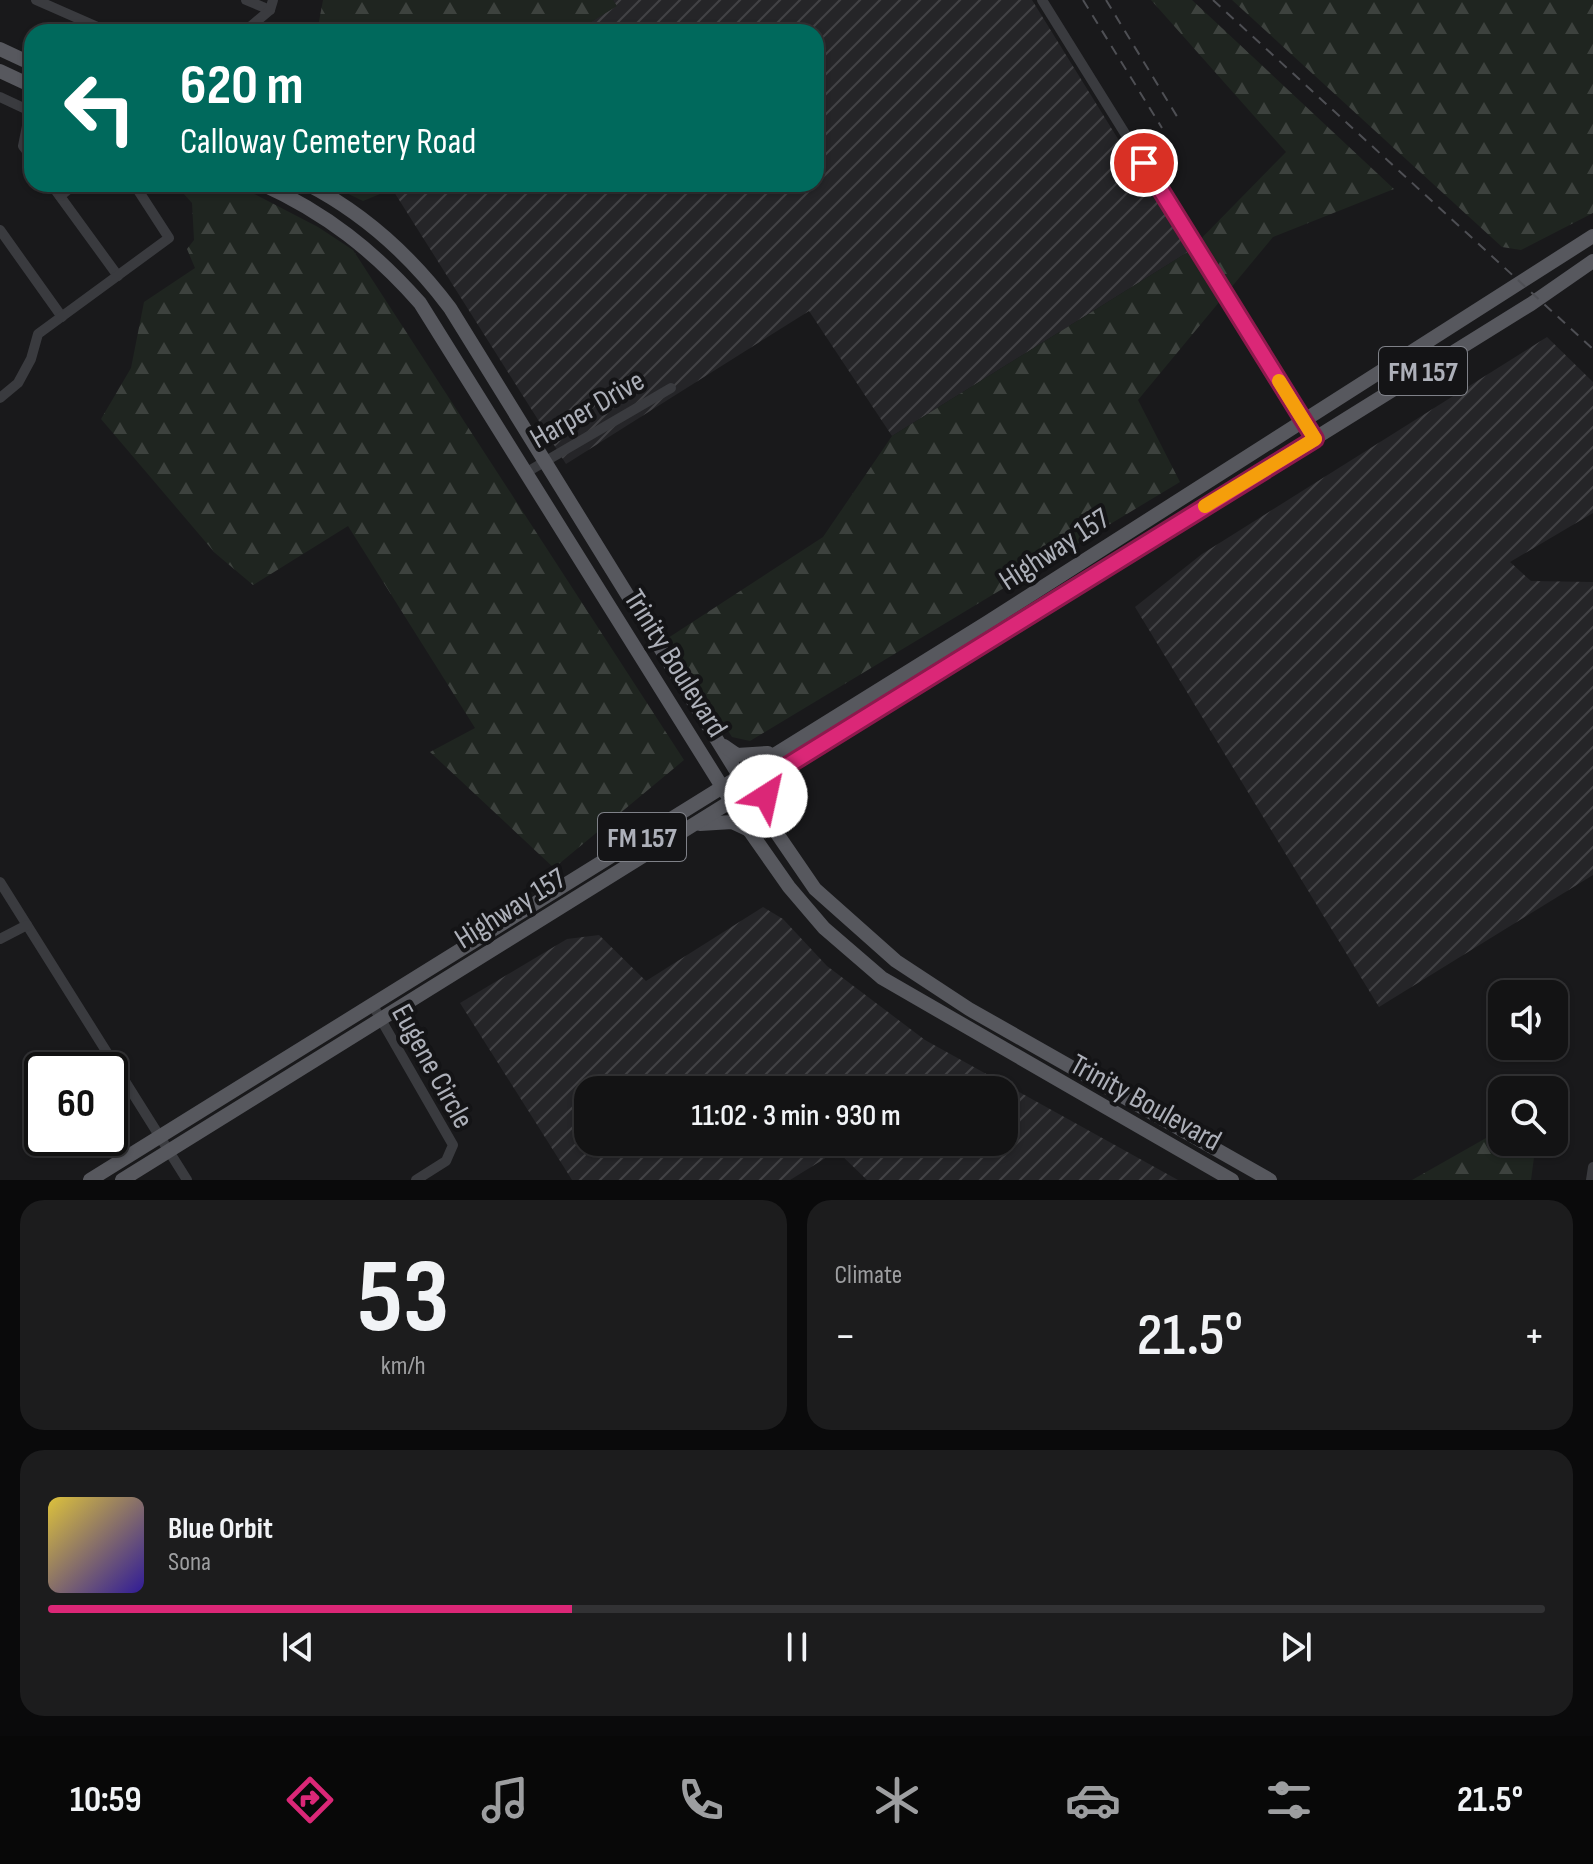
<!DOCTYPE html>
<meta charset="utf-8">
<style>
body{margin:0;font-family:"Sofia Sans Condensed",sans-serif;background:#1c1c1d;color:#f1f3f6;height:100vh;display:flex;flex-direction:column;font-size:30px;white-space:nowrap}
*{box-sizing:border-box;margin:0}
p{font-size:26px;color:#9d9ea0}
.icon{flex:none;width:44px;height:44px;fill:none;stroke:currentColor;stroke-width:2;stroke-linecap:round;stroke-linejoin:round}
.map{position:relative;height:1180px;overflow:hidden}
.sheet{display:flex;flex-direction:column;gap:20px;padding:20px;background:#0a0a0b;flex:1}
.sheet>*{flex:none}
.banner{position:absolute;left:24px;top:24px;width:800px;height:168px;border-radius:24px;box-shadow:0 2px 6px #0004,0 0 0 2px #323234;background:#00695c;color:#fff;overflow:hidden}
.tools{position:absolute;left:1488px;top:980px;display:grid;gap:16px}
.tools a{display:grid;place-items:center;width:80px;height:80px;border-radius:16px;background:#131314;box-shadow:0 2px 6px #0004,0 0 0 2px #323234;font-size:40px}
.speed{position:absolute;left:24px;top:1052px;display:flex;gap:16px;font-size:40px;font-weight:700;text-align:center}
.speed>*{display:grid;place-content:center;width:104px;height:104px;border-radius:50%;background:#131314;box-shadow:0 2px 6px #0004,0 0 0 2px #323234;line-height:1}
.speed .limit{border:4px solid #111;border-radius:12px;background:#fff;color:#111}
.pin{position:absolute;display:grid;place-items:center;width:68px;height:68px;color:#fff;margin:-34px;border:4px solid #fff;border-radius:50%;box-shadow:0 2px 8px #0007}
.me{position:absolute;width:88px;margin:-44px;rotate:35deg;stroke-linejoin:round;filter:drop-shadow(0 0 6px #0008)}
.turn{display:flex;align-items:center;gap:28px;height:168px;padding:0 24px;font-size:36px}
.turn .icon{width:104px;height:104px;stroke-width:2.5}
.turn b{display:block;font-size:56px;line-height:68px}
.big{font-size:60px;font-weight:600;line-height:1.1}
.sheet .card{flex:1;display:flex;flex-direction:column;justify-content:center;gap:12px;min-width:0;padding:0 28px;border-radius:24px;background:#1c1c1d}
.sheet .dial{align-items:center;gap:0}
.dial b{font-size:104px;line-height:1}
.song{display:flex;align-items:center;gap:24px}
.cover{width:96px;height:96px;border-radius:12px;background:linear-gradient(135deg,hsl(50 70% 55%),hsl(250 70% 35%))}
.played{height:8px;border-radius:4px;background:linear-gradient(90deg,#db2777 35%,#323234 35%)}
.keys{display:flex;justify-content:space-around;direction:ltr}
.heat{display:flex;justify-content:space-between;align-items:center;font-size:44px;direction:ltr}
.sheet .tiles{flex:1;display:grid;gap:20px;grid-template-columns:1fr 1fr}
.card:last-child{grid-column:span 2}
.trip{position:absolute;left:574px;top:1076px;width:444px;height:80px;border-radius:24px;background:#131314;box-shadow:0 2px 6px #0004,0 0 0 2px #323234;font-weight:600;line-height:80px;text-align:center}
.tabs{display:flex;height:128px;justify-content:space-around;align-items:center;background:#080808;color:#9d9ea0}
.tabs .icon{width:56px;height:56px}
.tabs .selected{color:#db2777}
.tabs b{font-size:36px;color:#f1f3f6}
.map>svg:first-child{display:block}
</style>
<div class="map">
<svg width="1593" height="1180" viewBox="0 0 1593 1180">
<defs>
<pattern id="industrial-furrows" width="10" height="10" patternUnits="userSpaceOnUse" patternTransform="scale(2)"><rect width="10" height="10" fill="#252528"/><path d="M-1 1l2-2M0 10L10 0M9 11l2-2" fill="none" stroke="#424245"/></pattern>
<pattern id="forest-firs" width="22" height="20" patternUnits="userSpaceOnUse" patternTransform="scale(2)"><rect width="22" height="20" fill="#1f2520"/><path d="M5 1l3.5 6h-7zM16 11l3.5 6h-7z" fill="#3d423e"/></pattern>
</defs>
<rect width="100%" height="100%" fill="#19191b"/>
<!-- industrial -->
<g fill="url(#industrial-furrows)" fill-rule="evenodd">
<polygon points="613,0 1032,0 1188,252 892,436 809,311 566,464 389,184 816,184 816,32 575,32 616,6"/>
<polygon points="1547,337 1593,382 1593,513 1510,562 1531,581 1593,582 1593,875 1379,1007 1135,607 1202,554"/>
<path d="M763 907 783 919 827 966 925 1040 1178 1180H867L837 1151 790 1180H572L460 1003 567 939 599 935 646 981ZM1004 1090V1142H588V1090Z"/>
</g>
<!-- forest -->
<g fill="url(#forest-firs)">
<polygon points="323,0 613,0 617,6 575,32 317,32"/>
<polygon points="1151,0 1192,0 1394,189 1273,237 1138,400 1180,482 750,741 732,737 668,638 823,537 892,436 1188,252 1286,152"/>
<polygon points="1232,0 1593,0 1593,213 1521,250 1502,247"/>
<polygon points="175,184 235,184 318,227 353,250 684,760 554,868 430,752 475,728 348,526 253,585 215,553 101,419 131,368 144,302 195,268 187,249 194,240 192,203"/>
<polygon points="328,184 389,184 392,189 363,201"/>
<polygon points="1502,1129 1502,1142 1536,1142 1531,1180 1412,1180"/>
</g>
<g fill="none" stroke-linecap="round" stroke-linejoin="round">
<!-- minor -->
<g stroke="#3a3b3f" stroke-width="10">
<polyline points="36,0 109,32"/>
<polyline points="246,0 270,10"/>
<polyline points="1042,0 1315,439"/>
<polyline points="244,32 270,10 273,0"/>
<polyline points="0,97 30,111 23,146 32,158"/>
<polyline points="51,184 118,276"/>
<polyline points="60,196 75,184"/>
<polyline points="0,230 62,317"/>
<polyline points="0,398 18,383 31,359 38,334 169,238 134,184"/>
<polyline points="527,472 671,388"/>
<polyline points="0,882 187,1180"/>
<polyline points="0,939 27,925"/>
<polyline points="372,1004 453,1145 446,1161 416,1180"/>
<polyline points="1591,1180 1593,1167"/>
</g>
<!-- major -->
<g stroke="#57585e" stroke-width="14">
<polyline points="0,49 32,64"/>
<polyline points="0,71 32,86"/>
<path d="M262 184C326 213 374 251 420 303L749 830 789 887 824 928 882 978 1232 1180"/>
<path d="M307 184C365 214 411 256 450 308L756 803 815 889 896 961 969 1009 1270 1180"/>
<polyline points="724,746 737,755 768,753"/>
<polyline points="700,824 732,822 749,830"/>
<polyline points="90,1180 988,622 1593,236"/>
<polyline points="122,1180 1531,304 1593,261"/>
</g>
<!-- rail -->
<g stroke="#4e4f54" stroke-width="2" stroke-dasharray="10 8" stroke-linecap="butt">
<polyline points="1083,0 1162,128"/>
<polyline points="1106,0 1181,123"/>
<polyline points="1213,0 1593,349"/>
</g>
</g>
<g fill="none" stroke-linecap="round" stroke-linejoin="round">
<defs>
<polyline id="route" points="766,796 777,772 1315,439 1144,163"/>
</defs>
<!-- route casing -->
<use href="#route" stroke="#8e194d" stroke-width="20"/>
<!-- route -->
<use href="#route" stroke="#db2777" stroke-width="14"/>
<!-- slow -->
<polyline stroke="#f59e0b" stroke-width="14" points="1205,506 1315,439 1279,381"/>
</g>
<g text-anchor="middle" stroke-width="8" stroke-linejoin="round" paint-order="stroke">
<!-- shield labels -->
<g fill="#141416" stroke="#7f8188" stroke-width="2">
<rect x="1379" y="347" width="88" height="48" rx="6"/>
<rect x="598" y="813" width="88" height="48" rx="6"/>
</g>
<g font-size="28" font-weight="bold" fill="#adb0b9">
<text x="1423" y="381">FM 157</text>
<text x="642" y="847">FM 157</text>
</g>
<!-- street labels -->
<g font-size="30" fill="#adb0b9" stroke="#141416">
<text transform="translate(587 409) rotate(-30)" y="10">Harper Drive</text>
<text transform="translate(1054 549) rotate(-33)" y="10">Highway 157</text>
<text transform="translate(676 663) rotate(58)" y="10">Trinity Boulevard</text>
<text transform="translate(510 908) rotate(-32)" y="10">Highway 157</text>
<text transform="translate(433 1066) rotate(61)" y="10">Eugene Circle</text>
<text transform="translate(1146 1102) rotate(29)" y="10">Trinity Boulevard</text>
</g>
</g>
</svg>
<div class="tools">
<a><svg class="icon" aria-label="sound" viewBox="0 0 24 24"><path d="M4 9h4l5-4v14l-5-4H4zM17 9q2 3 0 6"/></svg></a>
<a><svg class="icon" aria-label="search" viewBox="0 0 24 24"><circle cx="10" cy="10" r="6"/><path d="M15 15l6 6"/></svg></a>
</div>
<div class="speed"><div class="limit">60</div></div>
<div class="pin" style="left:1144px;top:163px;background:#d93025"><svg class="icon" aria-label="arrive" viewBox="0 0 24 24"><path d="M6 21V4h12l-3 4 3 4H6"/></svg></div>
<svg class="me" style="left:766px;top:796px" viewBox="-20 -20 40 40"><circle r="19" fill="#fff"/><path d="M0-13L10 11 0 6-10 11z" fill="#db2777"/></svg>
<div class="trip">11:02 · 3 min · 930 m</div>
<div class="banner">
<div class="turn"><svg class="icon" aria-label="left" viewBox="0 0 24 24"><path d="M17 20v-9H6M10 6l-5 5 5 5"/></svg><div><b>620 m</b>Calloway Cemetery Road</div></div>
</div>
</div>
<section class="sheet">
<div class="tiles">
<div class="card dial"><b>53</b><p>km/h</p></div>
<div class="card"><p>Climate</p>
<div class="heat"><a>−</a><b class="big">21.5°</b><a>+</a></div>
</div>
<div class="card">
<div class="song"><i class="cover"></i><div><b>Blue Orbit</b><p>Sona</p></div></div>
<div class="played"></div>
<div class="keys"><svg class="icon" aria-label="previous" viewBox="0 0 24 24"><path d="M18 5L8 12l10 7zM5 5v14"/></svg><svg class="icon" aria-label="pause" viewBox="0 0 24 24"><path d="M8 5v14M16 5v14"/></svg><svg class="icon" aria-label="next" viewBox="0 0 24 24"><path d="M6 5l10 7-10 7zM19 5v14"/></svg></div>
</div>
</div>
</section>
<nav class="tabs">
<b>10:59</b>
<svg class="icon selected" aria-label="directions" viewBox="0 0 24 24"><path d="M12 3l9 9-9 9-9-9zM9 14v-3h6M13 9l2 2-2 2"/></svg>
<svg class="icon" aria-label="music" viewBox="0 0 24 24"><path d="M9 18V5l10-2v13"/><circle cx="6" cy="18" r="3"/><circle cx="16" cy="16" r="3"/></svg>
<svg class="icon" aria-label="phone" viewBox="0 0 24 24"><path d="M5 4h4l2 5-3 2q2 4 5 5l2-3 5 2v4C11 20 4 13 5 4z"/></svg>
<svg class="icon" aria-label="climate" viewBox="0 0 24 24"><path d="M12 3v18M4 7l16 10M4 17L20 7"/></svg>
<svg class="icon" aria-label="car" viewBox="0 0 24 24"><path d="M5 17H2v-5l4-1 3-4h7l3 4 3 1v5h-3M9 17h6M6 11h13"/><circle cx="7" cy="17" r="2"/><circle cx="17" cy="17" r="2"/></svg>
<svg class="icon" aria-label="filters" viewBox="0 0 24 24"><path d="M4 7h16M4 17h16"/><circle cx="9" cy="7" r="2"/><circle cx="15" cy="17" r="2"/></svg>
<b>21.5°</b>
</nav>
